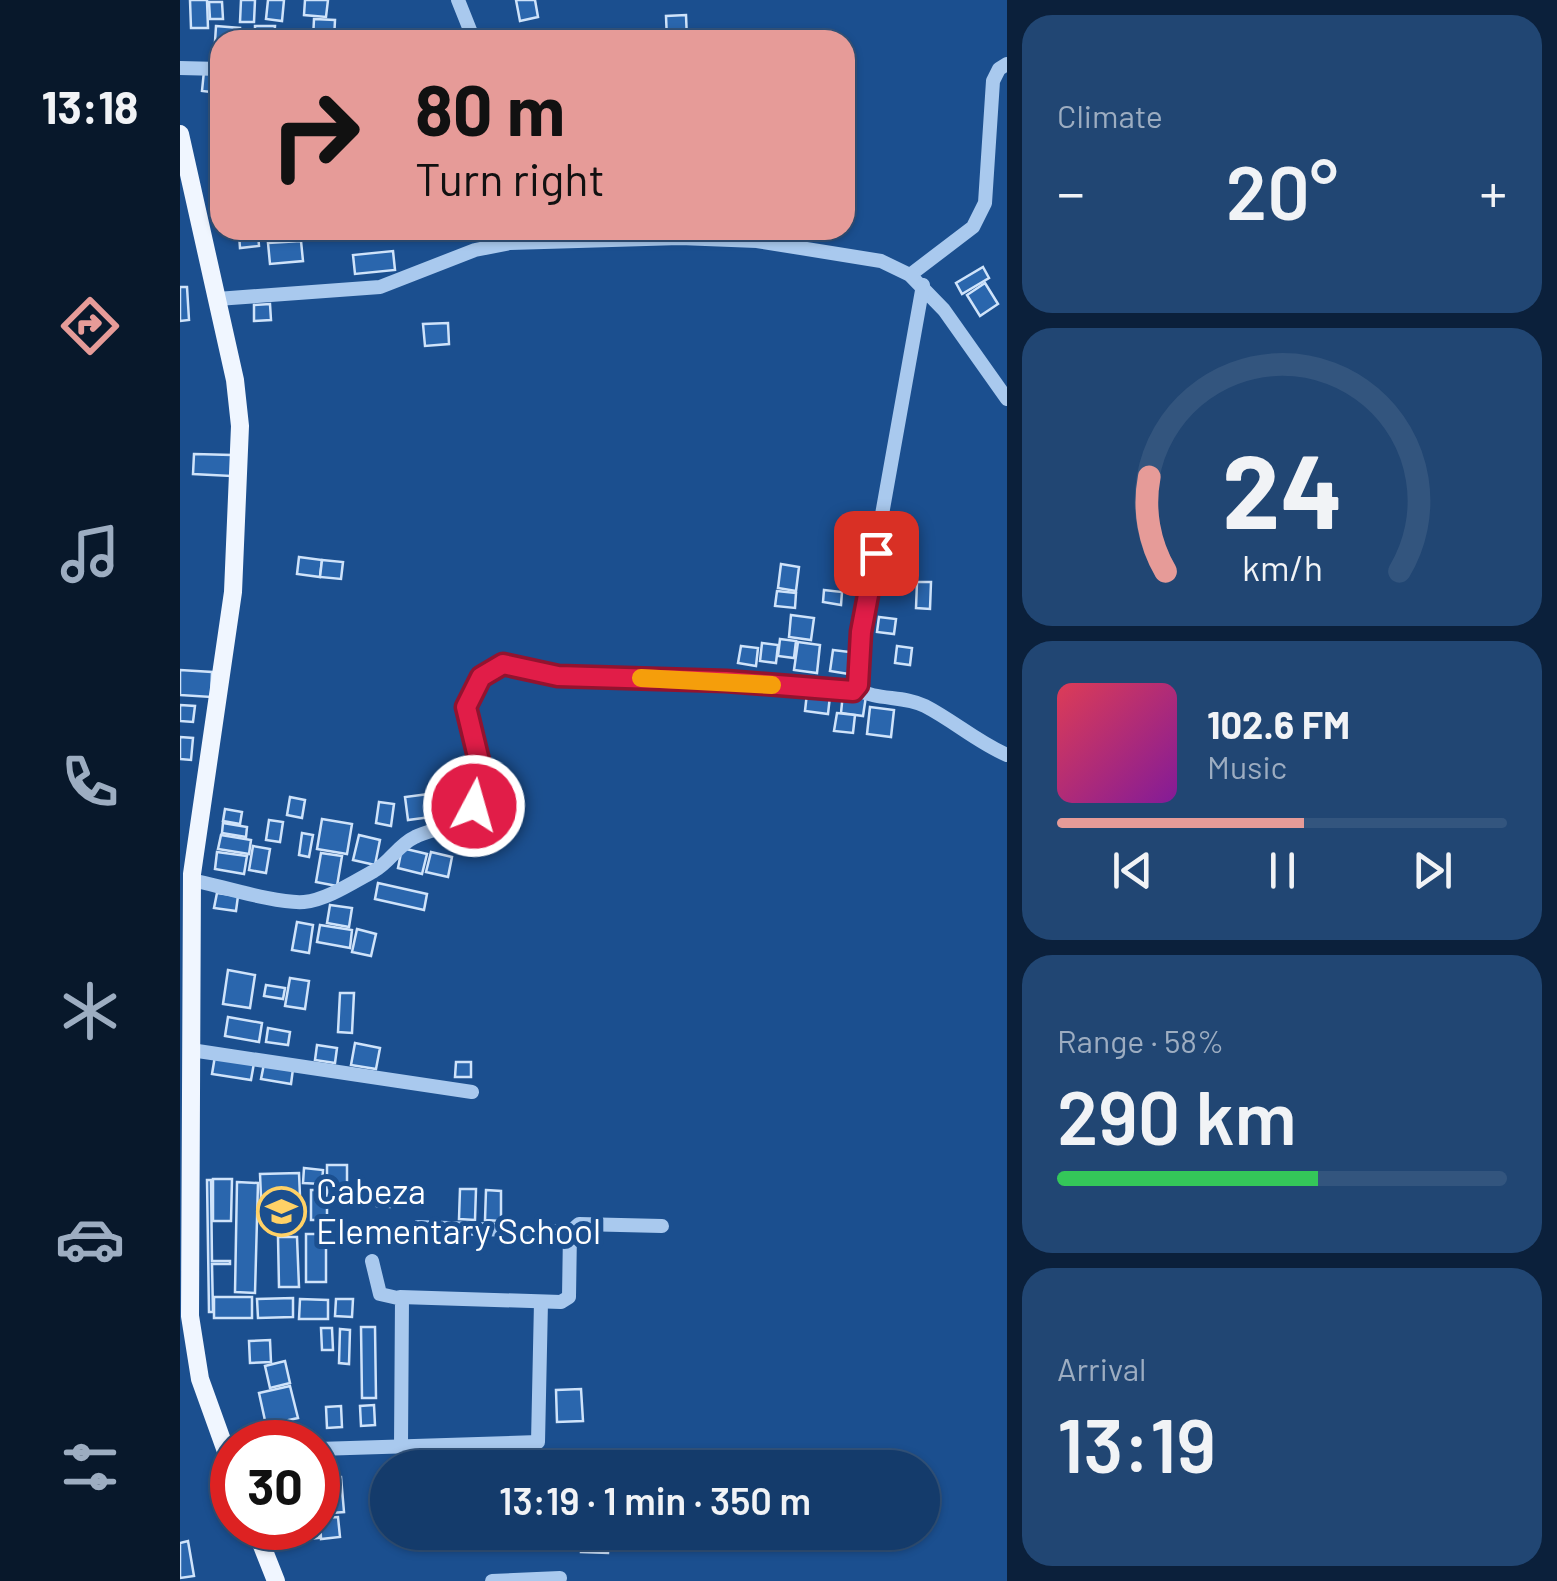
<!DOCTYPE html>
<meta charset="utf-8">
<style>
body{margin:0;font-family:Barlow,sans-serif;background:#214673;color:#f1f3f6;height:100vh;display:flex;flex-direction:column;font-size:38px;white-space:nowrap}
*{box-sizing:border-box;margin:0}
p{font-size:32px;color:#9dadc1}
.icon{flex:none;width:55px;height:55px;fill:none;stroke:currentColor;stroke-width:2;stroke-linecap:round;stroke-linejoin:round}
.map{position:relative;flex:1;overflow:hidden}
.details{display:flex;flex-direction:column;gap:15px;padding:15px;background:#0b203b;width:550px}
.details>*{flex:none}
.guide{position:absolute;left:30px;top:30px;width:645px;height:210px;border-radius:30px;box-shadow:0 2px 8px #0004,0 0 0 2px #33557e;background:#e69b98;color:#111;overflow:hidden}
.speed{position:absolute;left:30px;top:1420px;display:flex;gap:20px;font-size:50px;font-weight:700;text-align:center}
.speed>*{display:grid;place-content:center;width:130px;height:130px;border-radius:50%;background:#143b6b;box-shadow:0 2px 8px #0004,0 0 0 2px #33557e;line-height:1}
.speed .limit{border:15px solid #d22;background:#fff;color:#111}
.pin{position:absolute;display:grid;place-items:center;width:85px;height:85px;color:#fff;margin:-42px;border-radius:20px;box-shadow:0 5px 15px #0006}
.me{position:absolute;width:110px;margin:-55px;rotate:6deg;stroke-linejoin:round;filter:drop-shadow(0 0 8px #0008)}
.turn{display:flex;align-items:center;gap:35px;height:210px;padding:0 40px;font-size:45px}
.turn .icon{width:130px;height:130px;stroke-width:2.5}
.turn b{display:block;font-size:70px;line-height:85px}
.big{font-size:75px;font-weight:600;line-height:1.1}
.details .card{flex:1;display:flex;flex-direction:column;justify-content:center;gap:15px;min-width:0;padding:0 35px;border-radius:30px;background:#214673}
.details .dial{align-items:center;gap:0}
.dial svg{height:260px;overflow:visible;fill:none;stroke:#33557e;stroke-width:7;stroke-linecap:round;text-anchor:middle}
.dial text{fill:#f1f3f6;stroke:none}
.song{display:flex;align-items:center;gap:30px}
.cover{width:120px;height:120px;border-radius:15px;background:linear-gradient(135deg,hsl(350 70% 55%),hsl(290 70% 35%))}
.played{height:10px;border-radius:5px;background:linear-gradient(90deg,#e69b98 55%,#33557e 55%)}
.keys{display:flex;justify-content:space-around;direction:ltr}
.heat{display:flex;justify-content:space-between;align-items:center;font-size:55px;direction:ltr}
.charge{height:15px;border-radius:8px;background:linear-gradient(90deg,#34c759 58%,#33557e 0)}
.trip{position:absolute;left:190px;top:1450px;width:570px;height:100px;border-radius:50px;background:#143b6b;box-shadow:0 2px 8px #0004,0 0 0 2px #33557e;font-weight:600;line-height:100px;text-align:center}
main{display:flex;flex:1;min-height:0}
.tabs{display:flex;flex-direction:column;width:180px;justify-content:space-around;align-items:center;background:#08182b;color:#9dadc1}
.tabs .icon{width:70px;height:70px}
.tabs .selected{color:#e69b98}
.tabs b{font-size:45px;color:#f1f3f6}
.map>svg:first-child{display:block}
</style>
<main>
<nav class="tabs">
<b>13:18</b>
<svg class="icon selected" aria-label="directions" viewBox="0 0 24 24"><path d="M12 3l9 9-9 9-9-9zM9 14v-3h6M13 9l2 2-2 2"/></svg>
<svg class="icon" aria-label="music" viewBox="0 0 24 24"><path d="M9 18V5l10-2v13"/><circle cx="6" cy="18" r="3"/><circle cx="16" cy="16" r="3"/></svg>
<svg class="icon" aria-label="phone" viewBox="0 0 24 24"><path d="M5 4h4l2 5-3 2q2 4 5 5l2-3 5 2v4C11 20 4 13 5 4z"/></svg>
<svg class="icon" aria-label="climate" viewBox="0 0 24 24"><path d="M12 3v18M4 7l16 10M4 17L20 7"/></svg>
<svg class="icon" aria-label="car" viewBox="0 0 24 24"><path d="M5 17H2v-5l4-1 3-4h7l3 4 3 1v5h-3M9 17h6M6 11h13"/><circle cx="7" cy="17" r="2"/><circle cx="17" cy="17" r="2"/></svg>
<svg class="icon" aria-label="filters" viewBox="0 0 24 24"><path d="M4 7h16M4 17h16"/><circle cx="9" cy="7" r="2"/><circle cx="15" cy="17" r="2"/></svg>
</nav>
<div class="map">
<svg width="827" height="1581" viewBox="0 0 827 1581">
<rect width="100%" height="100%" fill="#1b4f8f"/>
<!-- building -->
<g fill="#2a66ad" stroke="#cfe3fa" stroke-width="2.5">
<polygon points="10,0 27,0 28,28 11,28"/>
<polygon points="61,0 75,0 74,22 60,22"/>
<polygon points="88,0 104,0 102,21 86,19"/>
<polygon points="125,0 148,0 146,17 124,15"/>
<polygon points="336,0 355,0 358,17 340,21"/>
<polygon points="29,2 42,2 43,19 30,19"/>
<polygon points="506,15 507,40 487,40 486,16"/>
<polygon points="134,19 155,20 154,40 133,39"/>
<polygon points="36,26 60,28 59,40 35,42"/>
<polygon points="75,26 95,26 94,40 75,40"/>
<polygon points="24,71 40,73 40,93 22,91"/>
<polygon points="78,233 79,246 60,248 59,234"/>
<polygon points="121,241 123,261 90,264 88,243"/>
<polygon points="213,251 215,270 175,274 173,255"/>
<polygon points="803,267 809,278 782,294 776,283"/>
<polygon points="805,283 818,304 800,316 787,295"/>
<polygon points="0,287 7,287 9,320 0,321"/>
<polygon points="90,304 91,320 74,321 74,305"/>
<polygon points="268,323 269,344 245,346 243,324"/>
<polygon points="14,454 52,455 51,476 13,474"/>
<polygon points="119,557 142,560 140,577 117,574"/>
<polygon points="142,560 163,562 161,579 140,577"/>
<polygon points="601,564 619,567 616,591 598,588"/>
<polygon points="669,568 689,571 687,591 666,589"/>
<polygon points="737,582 751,582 750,609 736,608"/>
<polygon points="644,590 662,592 661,605 643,602"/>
<polygon points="597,591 616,593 615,608 595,606"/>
<polygon points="611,615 634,618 631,640 609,637"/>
<polygon points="699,617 716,619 714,634 697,632"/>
<polygon points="600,639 616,641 614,658 598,656"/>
<polygon points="618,642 640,645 637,673 614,670"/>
<polygon points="582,643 598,645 596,663 580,661"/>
<polygon points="561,646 578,648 576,666 558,663"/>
<polygon points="717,646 732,648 730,665 715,663"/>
<polygon points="653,650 678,653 675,675 650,671"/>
<polygon points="0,670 32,672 31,697 0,695"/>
<polygon points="627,693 650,696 648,714 625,711"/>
<polygon points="663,693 686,696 683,716 661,713"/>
<polygon points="0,705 15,706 13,722 0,721"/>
<polygon points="690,707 714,710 711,737 687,734"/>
<polygon points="657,713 675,715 673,733 654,731"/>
<polygon points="0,737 13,738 11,760 0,759"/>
<polygon points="249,794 251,817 228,820 225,797"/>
<polygon points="110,797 125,800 122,818 107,815"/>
<polygon points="199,802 214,804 211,826 196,823"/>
<polygon points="45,809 62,812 60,824 43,821"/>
<polygon points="142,819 172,824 167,854 137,849"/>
<polygon points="89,820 103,822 100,842 86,840"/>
<polygon points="43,823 67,827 66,837 42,833"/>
<polygon points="122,833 133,835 129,857 119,855"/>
<polygon points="41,835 71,840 69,854 38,849"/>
<polygon points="179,835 200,840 195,865 173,860"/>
<polygon points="73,846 90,849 86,873 69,870"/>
<polygon points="222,848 247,854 242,874 218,868"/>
<polygon points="37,852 67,856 64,874 35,869"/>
<polygon points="251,852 272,857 268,877 246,872"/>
<polygon points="141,853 162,856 157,886 136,882"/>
<polygon points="198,883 247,894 244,910 195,899"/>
<polygon points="37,893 58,896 56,911 34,908"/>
<polygon points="150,905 172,908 169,927 147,923"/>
<polygon points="117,922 133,925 129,953 112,950"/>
<polygon points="140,925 172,930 170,948 137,942"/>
<polygon points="177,929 196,934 191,956 172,952"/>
<polygon points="48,970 75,975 70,1008 43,1004"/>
<polygon points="110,978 129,981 125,1009 105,1006"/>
<polygon points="86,985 105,988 103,999 84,996"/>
<polygon points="160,993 174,993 172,1033 158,1032"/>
<polygon points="48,1017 82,1023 79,1042 45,1036"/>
<polygon points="88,1028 110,1032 108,1045 86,1042"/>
<polygon points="175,1043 200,1048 196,1069 171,1065"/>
<polygon points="137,1045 157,1048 155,1063 135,1060"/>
<polygon points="35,1056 74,1063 71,1080 32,1074"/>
<polygon points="276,1062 291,1062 291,1077 275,1077"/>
<polygon points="84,1064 113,1069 111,1084 81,1079"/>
<rect x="147" y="1165" width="20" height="23"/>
<polygon points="124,1168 143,1170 142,1184 123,1183"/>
<polygon points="119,1173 120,1196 81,1197 80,1174"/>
<polygon points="33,1179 52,1179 51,1221 33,1221"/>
<polygon points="27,1180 31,1180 32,1261 50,1261 50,1264 32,1264 33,1312 29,1312"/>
<polygon points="57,1182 78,1183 75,1293 55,1292"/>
<polygon points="198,1187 211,1187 210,1207 197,1206"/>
<polygon points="280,1189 296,1189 295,1220 279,1219"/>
<rect x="131" y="1190" width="16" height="30"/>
<polygon points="306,1190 321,1191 321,1221 305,1220"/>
<polygon points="81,1198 115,1198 114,1223 81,1222"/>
<rect x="126" y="1234" width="20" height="48"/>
<polygon points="98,1237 117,1237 119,1287 99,1287"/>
<rect x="34" y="1297" width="38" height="21"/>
<polygon points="113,1298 113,1317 78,1318 77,1299"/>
<polygon points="120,1299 148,1300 148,1319 119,1319"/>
<polygon points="156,1299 173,1299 172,1317 155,1316"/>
<polygon points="181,1327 195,1327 196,1398 182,1398"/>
<polygon points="141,1328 152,1328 153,1350 142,1350"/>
<polygon points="160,1329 170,1330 169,1364 159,1363"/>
<polygon points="90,1340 91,1362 70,1363 69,1341"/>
<polygon points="105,1361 110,1383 90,1388 85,1366"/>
<polygon points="110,1386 118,1418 86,1425 79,1393"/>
<polygon points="401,1389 403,1421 377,1422 376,1390"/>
<polygon points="194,1405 195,1425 181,1426 180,1406"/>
<polygon points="161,1406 162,1427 147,1428 146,1407"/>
<polygon points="161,1477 164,1512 138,1514 138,1479"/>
<polygon points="158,1517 160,1537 141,1539 140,1518"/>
<polygon points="138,1524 139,1538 119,1540 118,1528 138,1528"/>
<polygon points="402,1532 429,1532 428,1553 401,1552"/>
<polygon points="8,1541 14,1576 0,1578 0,1543"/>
</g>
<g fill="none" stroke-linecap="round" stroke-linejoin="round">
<!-- minor -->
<g stroke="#a9c9ee" stroke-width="14">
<polyline points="278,0 294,40"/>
<polyline points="0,68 40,69"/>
<polyline points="730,275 793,227 805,203 813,81 819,69 827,64"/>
<polyline points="37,299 200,287 295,250 330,243 500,238 577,241 701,261 730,275 764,310 827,399"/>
<path d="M676 689C698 701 723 695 745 706 774 721 797 742 827 755"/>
<path d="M12 880C41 886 97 904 124 902 147 900 175 881 194 871 210 862 218 845 235 837 252 828 286 826 294 805 316 751 253 691 323 664L378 677 546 681 668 692 676 689 681 632 743 285"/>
<polyline points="11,1050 292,1092"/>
<polyline points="238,1227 390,1232 399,1224 482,1226"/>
<polyline points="192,1261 200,1294 222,1299 221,1445"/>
<polyline points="220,1297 381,1302 389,1297 390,1232"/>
<polyline points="138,1449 358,1442 361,1302"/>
<polyline points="312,1581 380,1578"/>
</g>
<!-- major -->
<g stroke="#f0f6ff" stroke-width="18">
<polyline points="0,134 55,380 60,426 53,592 12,874 10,1316 20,1379 52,1468"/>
<polyline points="75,1528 96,1581"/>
</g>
</g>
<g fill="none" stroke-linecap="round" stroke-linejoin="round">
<defs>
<polyline id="route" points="294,806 301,769 286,707 301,677 323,664 378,676 546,681 673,691 678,685 681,632 696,553"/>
</defs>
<!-- route casing -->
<use href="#route" stroke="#92132f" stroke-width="25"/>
<!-- route -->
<use href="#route" stroke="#e11d48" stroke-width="18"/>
<!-- slow -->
<polyline stroke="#f59e0b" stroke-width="18" points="461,678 592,685"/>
</g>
<!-- icons -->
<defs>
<symbol id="school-ring" viewBox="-11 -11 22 22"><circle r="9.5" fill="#1b4f8f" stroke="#ffd166" stroke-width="1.5"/><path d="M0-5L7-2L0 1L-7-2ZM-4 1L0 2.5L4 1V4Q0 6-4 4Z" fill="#ffd166"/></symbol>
</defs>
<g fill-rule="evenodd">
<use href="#school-ring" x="74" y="1184" width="55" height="55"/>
</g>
<g text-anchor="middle" stroke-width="10" stroke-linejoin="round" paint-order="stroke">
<!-- poi labels -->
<g font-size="35" fill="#fff" stroke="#1b4f8f" text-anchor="start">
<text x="136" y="1204">Cabeza<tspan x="136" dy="40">Elementary School</tspan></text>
</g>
</g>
</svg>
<div class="speed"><div class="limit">30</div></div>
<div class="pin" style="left:696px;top:553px;background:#d93025"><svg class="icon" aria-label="arrive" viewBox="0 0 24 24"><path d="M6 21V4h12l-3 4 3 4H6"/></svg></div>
<svg class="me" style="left:294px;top:806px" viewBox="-20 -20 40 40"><circle r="17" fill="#e11d48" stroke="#fff" stroke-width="3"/><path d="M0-11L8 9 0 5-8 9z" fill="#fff"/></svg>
<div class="trip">13:19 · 1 min · 350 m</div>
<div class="guide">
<div class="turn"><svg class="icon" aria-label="right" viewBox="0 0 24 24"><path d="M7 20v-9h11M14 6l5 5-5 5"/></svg><div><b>80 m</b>Turn right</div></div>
</div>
</div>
<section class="details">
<div class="card"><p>Climate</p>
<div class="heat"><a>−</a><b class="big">20°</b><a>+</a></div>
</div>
<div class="card dial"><svg viewBox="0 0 100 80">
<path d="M14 69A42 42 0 1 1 86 69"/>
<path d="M14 69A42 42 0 0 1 9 40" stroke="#e69b98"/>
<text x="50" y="56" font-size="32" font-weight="700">24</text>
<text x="50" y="72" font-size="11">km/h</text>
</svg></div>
<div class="card">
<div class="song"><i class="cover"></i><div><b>102.6 FM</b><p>Music</p></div></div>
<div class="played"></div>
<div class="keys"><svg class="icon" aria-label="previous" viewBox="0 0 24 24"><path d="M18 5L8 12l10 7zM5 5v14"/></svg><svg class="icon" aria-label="pause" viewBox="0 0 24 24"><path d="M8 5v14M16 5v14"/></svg><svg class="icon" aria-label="next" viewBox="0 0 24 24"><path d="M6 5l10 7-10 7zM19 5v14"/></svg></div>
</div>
<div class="card"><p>Range · 58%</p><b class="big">290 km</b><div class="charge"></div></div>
<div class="card"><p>Arrival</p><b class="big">13:19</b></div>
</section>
</main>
